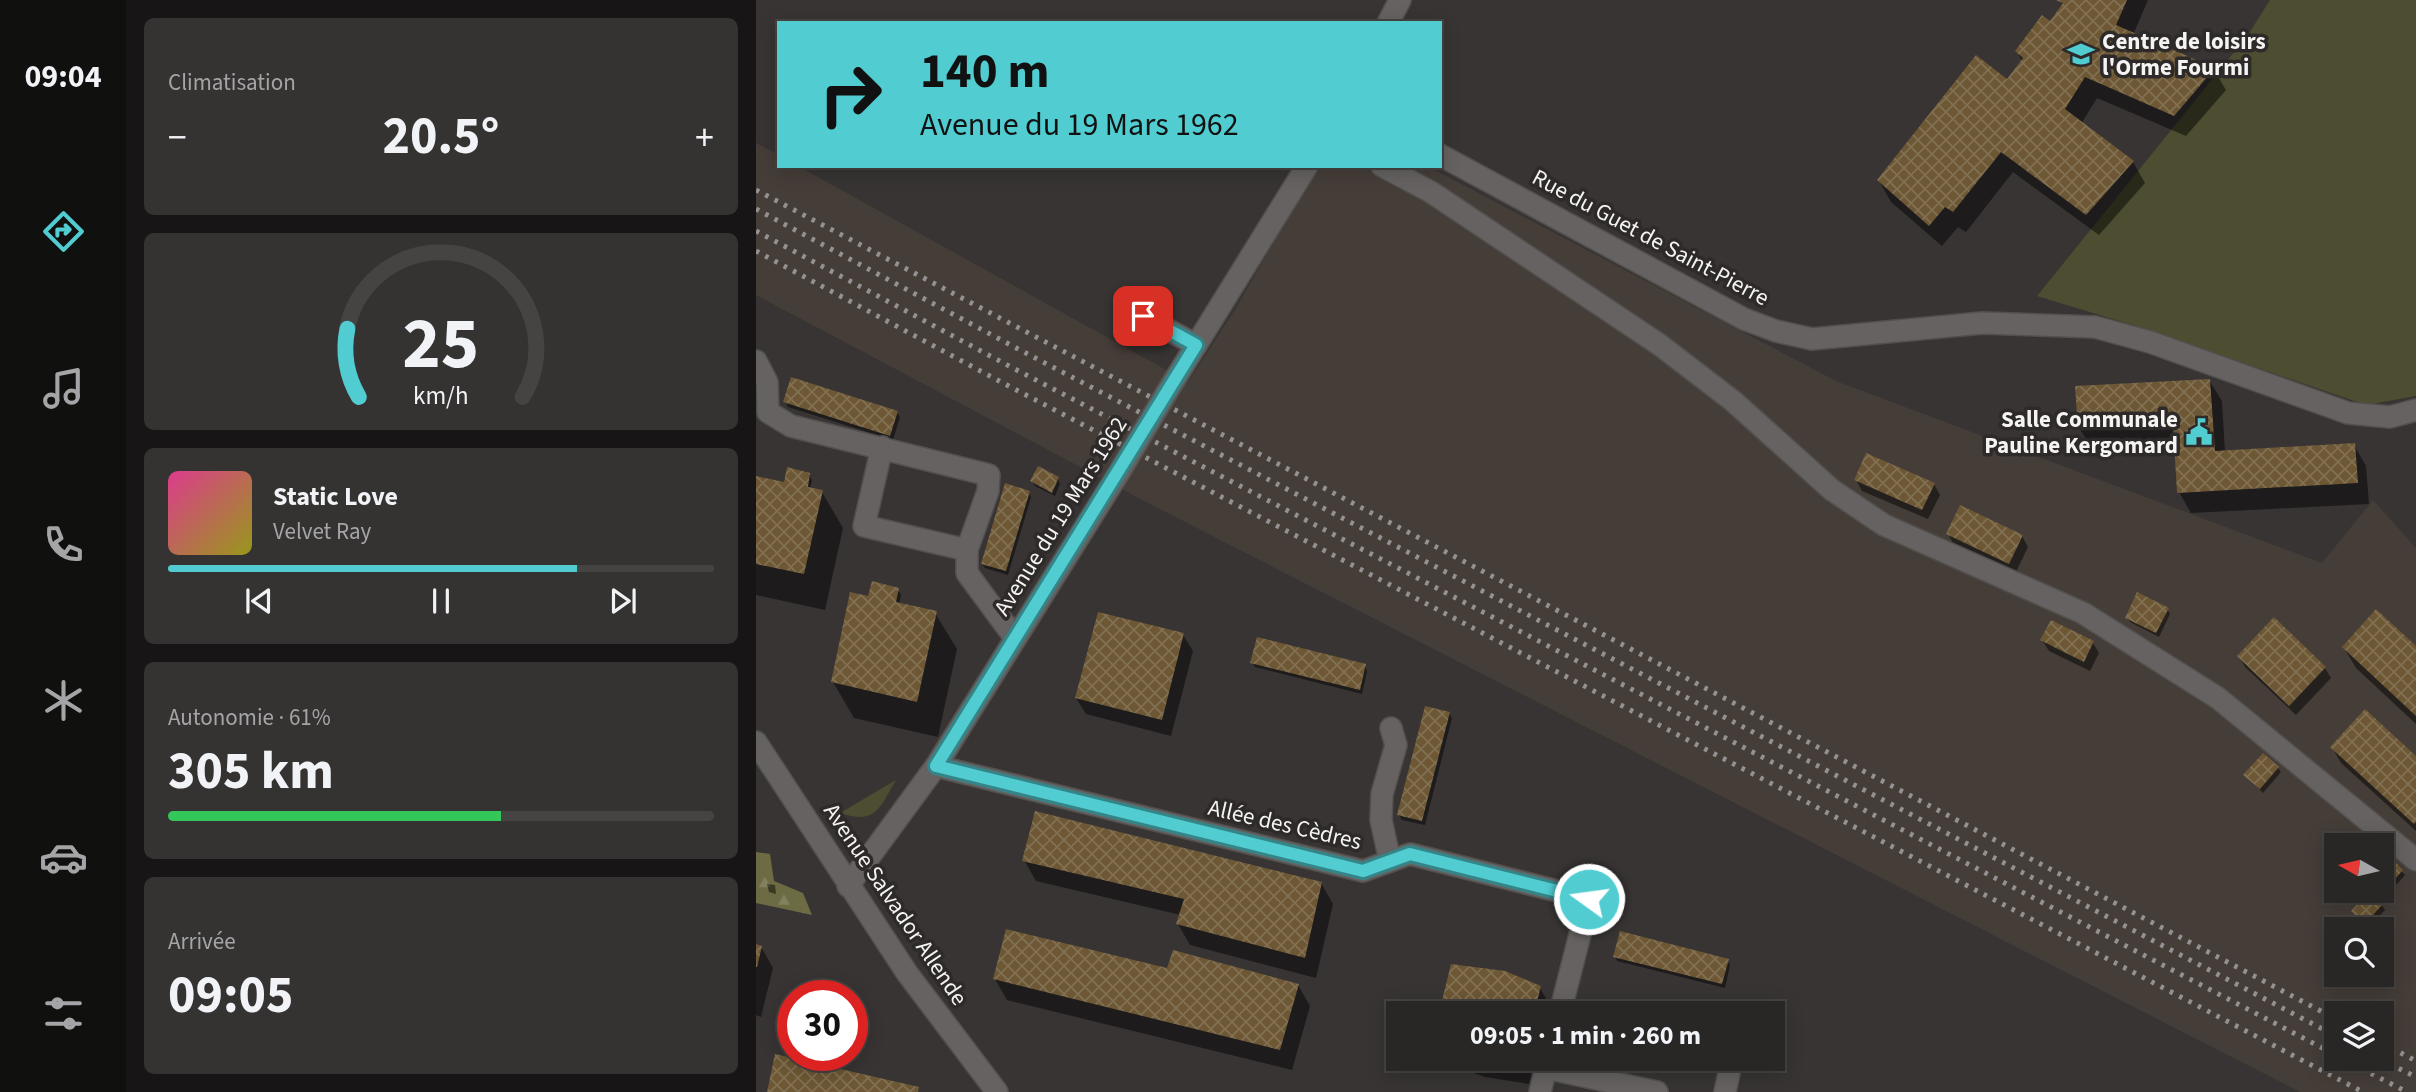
<!DOCTYPE html>
<html lang="fr">
<meta charset="utf-8">
<style>
body{margin:0;font-family:"Source Sans 3",sans-serif;background:#353332;color:#f1f3f6;height:100vh;display:flex;flex-direction:column;font-size:26px;white-space:nowrap}
*{box-sizing:border-box;margin:0}
p{font-size:23px;color:#a5a5a7}
.icon{flex:none;width:38px;height:38px;fill:none;stroke:currentColor;stroke-width:2;stroke-linecap:round;stroke-linejoin:round}
.map{position:relative;flex:1;overflow:hidden}
.details{display:flex;flex-direction:column;gap:18px;padding:18px;background:#171515;width:630px}
.details>*{flex:none}
.top-card{position:absolute;left:21px;top:21px;width:665px;height:147px;border-radius:0px;box-shadow:0 4px 18px #0003,0 0 0 2px #454443;background:#51ccd1;color:#111;overflow:hidden}
.needle{width:46px;rotate:278deg}
.fabs{position:absolute;left:1568px;top:833px;display:grid;gap:14px}
.fabs a{display:grid;place-items:center;width:70px;height:70px;border-radius:0px;background:#292726;box-shadow:0 4px 18px #0003,0 0 0 2px #454443;font-size:35px}
.speed{position:absolute;left:21px;top:980px;display:flex;gap:14px;font-size:35px;font-weight:700;text-align:center}
.speed>*{display:grid;place-content:center;width:91px;height:91px;border-radius:50%;background:#292726;box-shadow:0 4px 18px #0003,0 0 0 2px #454443;line-height:1}
.speed .limit{border:10px solid #d22;background:#fff;color:#111}
.pin{position:absolute;display:grid;place-items:center;width:60px;height:60px;color:#fff;margin:-30px;border-radius:14px;box-shadow:0 4px 10px #0006}
.me{position:absolute;width:77px;margin:-38px;rotate:284deg;stroke-linejoin:round;filter:drop-shadow(0 0 5px #0008)}
.turn{display:flex;align-items:center;gap:24px;height:147px;padding:0 28px;font-size:32px}
.turn .icon{width:91px;height:91px;stroke-width:2.5}
.turn b{display:block;font-size:49px;line-height:60px}
.big{font-size:52px;font-weight:700;line-height:1.1}
.details .card{flex:1;display:flex;flex-direction:column;justify-content:center;gap:10px;min-width:0;padding:0 24px;border-radius:10px;background:#353332}
.details .dial{align-items:center;gap:0}
.dial svg{height:182px;overflow:visible;fill:none;stroke:#454443;stroke-width:7;stroke-linecap:round;text-anchor:middle}
.dial text{fill:#f1f3f6;stroke:none}
.song{display:flex;align-items:center;gap:21px}
.cover{width:84px;height:84px;border-radius:10px;background:linear-gradient(135deg,hsl(330 70% 55%),hsl(60 70% 35%))}
.played{height:7px;border-radius:4px;background:linear-gradient(90deg,#51ccd1 75%,#454443 75%)}
.keys{display:flex;justify-content:space-around;direction:ltr}
.heat{display:flex;justify-content:space-between;align-items:center;font-size:38px;direction:ltr}
.charge{height:10px;border-radius:5px;background:linear-gradient(90deg,#34c759 61%,#454443 0)}
.trip{position:absolute;left:630px;top:1001px;width:399px;height:70px;border-radius:0px;background:#292726;box-shadow:0 4px 18px #0003,0 0 0 2px #454443;font-weight:700;line-height:70px;text-align:center}
main{display:flex;flex:1;min-height:0}
.menu{display:flex;flex-direction:column;width:126px;justify-content:space-around;align-items:center;background:#10100f;color:#a5a5a7}
.menu .icon{width:49px;height:49px}
.menu .current{color:#51ccd1}
.menu b{font-size:32px;color:#f1f3f6}
.map>svg:first-child{display:block}
</style>
<main>
<nav class="menu">
<b>09:04</b>
<svg class="icon current" aria-label="directions" viewBox="0 0 24 24"><path d="M12 3l9 9-9 9-9-9zM9 14v-3h6M13 9l2 2-2 2"/></svg>
<svg class="icon" aria-label="music" viewBox="0 0 24 24"><path d="M9 18V5l10-2v13"/><circle cx="6" cy="18" r="3"/><circle cx="16" cy="16" r="3"/></svg>
<svg class="icon" aria-label="phone" viewBox="0 0 24 24"><path d="M5 4h4l2 5-3 2q2 4 5 5l2-3 5 2v4C11 20 4 13 5 4z"/></svg>
<svg class="icon" aria-label="climate" viewBox="0 0 24 24"><path d="M12 3v18M4 7l16 10M4 17L20 7"/></svg>
<svg class="icon" aria-label="car" viewBox="0 0 24 24"><path d="M5 17H2v-5l4-1 3-4h7l3 4 3 1v5h-3M9 17h6M6 11h13"/><circle cx="7" cy="17" r="2"/><circle cx="17" cy="17" r="2"/></svg>
<svg class="icon" aria-label="filters" viewBox="0 0 24 24"><path d="M4 7h16M4 17h16"/><circle cx="9" cy="7" r="2"/><circle cx="15" cy="17" r="2"/></svg>
</nav>
<section class="details">
<div class="card"><p>Climatisation</p>
<div class="heat"><a>−</a><b class="big">20.5°</b><a>+</a></div>
</div>
<div class="card dial"><svg viewBox="0 0 100 80">
<path d="M14 69A42 42 0 1 1 86 69"/>
<path d="M14 69A42 42 0 0 1 9 39" stroke="#51ccd1"/>
<text x="50" y="56" font-size="32" font-weight="700">25</text>
<text x="50" y="72" font-size="11">km/h</text>
</svg></div>
<div class="card">
<div class="song"><i class="cover"></i><div><b>Static Love</b><p>Velvet Ray</p></div></div>
<div class="played"></div>
<div class="keys"><svg class="icon" aria-label="previous" viewBox="0 0 24 24"><path d="M18 5L8 12l10 7zM5 5v14"/></svg><svg class="icon" aria-label="pause" viewBox="0 0 24 24"><path d="M8 5v14M16 5v14"/></svg><svg class="icon" aria-label="next" viewBox="0 0 24 24"><path d="M6 5l10 7-10 7zM19 5v14"/></svg></div>
</div>
<div class="card"><p>Autonomie · 61%</p><b class="big">305 km</b><div class="charge"></div></div>
<div class="card"><p>Arrivée</p><b class="big">09:05</b></div>
</section>
<div class="map">
<svg width="1660" height="1092" viewBox="0 0 1660 1092">
<defs>
<pattern id="forest-firs" width="22" height="20" patternUnits="userSpaceOnUse" patternTransform="scale(1.75)"><rect width="22" height="20" fill="#6c6b43"/><path d="M5 1l3.5 6h-7zM16 11l3.5 6h-7z" fill="#82815f"/></pattern>
<pattern id="building-cross-hatch" width="8" height="8" patternUnits="userSpaceOnUse" patternTransform="scale(1.75)"><rect width="8" height="8" fill="#6d5734"/><path d="M0 0l8 8M0 8l8-8" fill="none" stroke="#827052"/></pattern>
</defs>
<rect width="100%" height="100%" fill="#373433"/>
<!-- built -->
<path fill="#453d38" fill-rule="evenodd" d="M0 143 23 155V166H42L432 382 480 308 561 166H671L1080 381 1566 563 1617 500 1660 548V1092H1544L392 503 0 295ZM1580 845H1626V891H1580ZM1580 929H1626V975H1580ZM1580 1013H1626V1059H1580Z"/>
<!-- green -->
<g fill="#4d4d32">
<polygon points="1514,0 1660,0 1660,396 1610,405 1380,326 1281,296 1492,35"/>
<path d="M140 780C123 808 121 825 84 813Z"/>
</g>
<!-- forest -->
<polygon fill="url(#forest-firs)" points="0,852 14,854 18,881 47,893 56,915 0,903"/>
<!-- shadow -->
<g fill="#0007">
<polygon points="1305,0 1392,0 1377,35 1458,70 1470,90 1430,136 1341,98 1325,124 1377,162 1389,183 1343,235 1257,172 1210,232 1202,227 1186,246 1135,202 1123,181 1251,81 1266,61 1261,51 1295,23 1307,6"/>
<polygon points="1453,380 1466,401 1469,453 1598,445 1610,466 1613,504 1435,513 1423,492 1420,445 1336,450 1324,429"/>
<polygon points="29,402 141,412 144,417 137,440 32,407"/>
<polygon points="53,475 56,480 54,489 66,492 87,528 69,610 0,595 0,478 31,484"/>
<polygon points="302,479 304,484 299,496 279,486 276,481"/>
<polygon points="1100,480 1178,484 1184,495 1172,519 1106,491"/>
<polygon points="272,492 275,497 252,575 229,568 226,564"/>
<polygon points="1192,534 1266,536 1272,547 1259,574 1198,545"/>
<polygon points="142,590 145,595 143,605 179,613 201,649 182,737 98,718 77,682 116,599"/>
<polygon points="1411,609 1414,614 1403,637 1374,622 1371,617"/>
<polygon points="1620,612 1660,648 1660,724 1600,668 1588,648"/>
<polygon points="427,635 437,651 415,736 330,714 320,698"/>
<polygon points="1286,640 1337,643 1343,653 1334,671 1293,651"/>
<polygon points="1483,656 1569,668 1575,678 1540,715 1489,667"/>
<polygon points="496,662 609,666 611,671 606,694 499,667"/>
<polygon points="1609,711 1660,758 1660,831 1585,763 1576,747"/>
<polygon points="693,714 696,718 669,825 646,820 643,815"/>
<polygon points="1522,768 1525,772 1507,793 1490,775"/>
<polygon points="268,860 565,883 577,904 560,978 434,945 422,924 425,915 280,881"/>
<polygon points="1640,865 1649,875 1624,903 1629,910 1613,927 1597,912 1616,891 1626,891 1626,880"/>
<polygon points="11,884 19,885 20,894 13,892"/>
<polygon points="0,946 5,947 17,968 5,1017 0,1015"/>
<polygon points="859,956 971,960 974,965 969,988 861,961"/>
<polygon points="697,966 784,988 793,1004 791,1013 685,1013"/>
<polygon points="239,979 542,985 554,1006 536,1070 251,1000"/>
<polygon points="685,1059 779,1059 773,1084 729,1077 686,1062"/>
</g>
<!-- building -->
<g fill="url(#building-cross-hatch)">
<polygon points="1300,0 1371,0 1360,25 1459,68 1418,116 1329,77 1309,109 1378,161 1330,215 1245,152 1197,212 1189,207 1173,226 1121,180 1220,55 1251,79 1267,58 1259,51 1286,15 1294,21 1307,3"/>
<polygon points="35,377 142,411 134,436 27,402"/>
<polygon points="1454,379 1459,451 1599,443 1602,483 1421,493 1417,424 1322,429 1319,386"/>
<polygon points="1110,453 1179,483 1166,510 1098,480"/>
<polygon points="282,466 303,477 296,493 274,481"/>
<polygon points="31,467 54,473 52,487 67,490 48,574 0,564 0,476 28,482"/>
<polygon points="249,483 274,491 250,571 225,564"/>
<polygon points="1204,505 1267,535 1253,564 1190,534"/>
<polygon points="116,581 143,588 140,602 181,611 161,702 75,682 94,592 112,596"/>
<polygon points="1381,592 1413,608 1400,633 1369,618"/>
<polygon points="1620,609 1660,646 1660,716 1586,647"/>
<polygon points="342,612 428,633 406,720 319,698"/>
<polygon points="1518,617 1570,667 1533,706 1481,656"/>
<polygon points="1295,620 1338,641 1328,662 1284,640"/>
<polygon points="501,637 610,664 604,690 494,663"/>
<polygon points="669,706 694,712 666,821 641,815"/>
<polygon points="1609,709 1660,756 1660,822 1658,824 1574,747"/>
<polygon points="1507,753 1523,767 1504,789 1487,775"/>
<polygon points="279,811 566,882 549,958 420,924 428,899 266,861"/>
<polygon points="1639,862 1647,870 1622,898 1627,904 1609,924 1595,911 1614,891 1626,891 1626,877"/>
<polygon points="250,929 411,968 417,950 543,984 524,1050 237,979"/>
<polygon points="864,931 973,959 966,984 857,957"/>
<polygon points="0,944 6,946 1,967 0,967"/>
<polygon points="695,964 749,971 785,986 778,1013 683,1013"/>
<polygon points="19,1054 163,1087 162,1092 11,1092"/>
<polygon points="712,1059 766,1059 764,1068"/>
</g>
<g fill="none" stroke-linecap="round" stroke-linejoin="round">
<defs>
<g id="minor">
<polyline points="632,23 644,0"/>
<polyline points="684,155 988,319 1020,331 1056,339 1226,323 1339,327 1394,342 1592,413 1634,417 1660,410"/>
<polyline points="626,166 675,192 904,345 977,401 1076,490 1128,525 1327,613 1462,698 1660,860"/>
<polyline points="387,316 440,345"/>
<polyline points="0,361 11,382 12,412 35,426 233,475 232,491 211,550 108,526 126,447"/>
<polyline points="411,392 551,166"/>
<polyline points="211,550 211,573 259,638"/>
<polyline points="0,742 151,973 241,1092"/>
<polyline points="180,766 607,871 654,854 833,899 804,1013"/>
<polyline points="634,861 625,820 626,794 640,745 635,728"/>
<polyline points="92,886 180,766 364,471"/>
<polyline points="986,1013 987,1011"/>
<polyline points="793,1059 790,1068 901,1092"/>
<polyline points="784,1092 790,1068"/>
<polyline points="969,1092 976,1059"/>
</g>
</defs>
<!-- minor casing -->
<use href="#minor" stroke="#52504e" stroke-width="24"/>
<!-- minor -->
<use href="#minor" stroke="#656261" stroke-width="21"/>
<!-- rail -->
<g stroke="#949190" stroke-width="5" stroke-dasharray="3.5 7" stroke-linecap="butt">
<polyline points="0,190 1580,1019"/>
<polyline points="0,209 264,350 1580,1036"/>
<polyline points="0,231 255,367 1580,1055"/>
<polyline points="0,251 247,383 1607,1092"/>
<polyline points="1626,1043 1660,1061"/>
<polyline points="1587,1059 1651,1092"/>
<polyline points="1624,1059 1660,1077"/>
</g>
<defs>
<polyline id="minor-bridge" points="364,471 411,392"/>
</defs>
<!-- minor-bridge casing -->
<use href="#minor-bridge" stroke="#52504e" stroke-width="24" stroke-linecap="butt"/>
<!-- minor-bridge -->
<use href="#minor-bridge" stroke="#656261" stroke-width="21"/>
</g>
<g fill="none" stroke-linecap="round" stroke-linejoin="round">
<defs>
<polyline id="route" points="387,316 440,345 180,766 607,871 654,854 833,899"/>
</defs>
<!-- route casing -->
<use href="#route" stroke="#358588" stroke-width="18"/>
<!-- route -->
<use href="#route" stroke="#51ccd1" stroke-width="12"/>
</g>
<!-- icons -->
<defs>
<symbol id="school-bare" viewBox="-9 -9 18 18"><path d="M0-5L7-2L0 1L-7-2ZM-4 1L0 2.5L4 1V4Q0 6-4 4Z" fill="#51ccd1" stroke="#2d2a29" stroke-width="2.5" paint-order="stroke"/></symbol>
<symbol id="civic-bare" viewBox="-9 -9 18 18"><path d="M-.6-6.5H3V-4.5H.6V-3L4-1V1h2V6H-6V1h2V-1L-.6-3ZM-1.2 2.5V6h2.4V2.5Z" fill="#51ccd1" stroke="#2d2a29" stroke-width="2.5" paint-order="stroke"/></symbol>
</defs>
<g fill-rule="evenodd">
<use href="#school-bare" x="1306" y="35" width="38" height="38"/>
<use href="#civic-bare" x="1424" y="413" width="38" height="38"/>
</g>
<g text-anchor="middle" stroke-width="7" stroke-linejoin="round" paint-order="stroke">
<!-- poi labels -->
<g font-size="23" font-weight="bold" fill="#f6f4f3" stroke="#2d2a29" text-anchor="start">
<text x="1346" y="49">Centre de loisirs<tspan x="1346" dy="26">l'Orme Fourmi</tspan></text>
<text x="1422" y="427" text-anchor="end">Salle Communale<tspan x="1422" dy="26">Pauline Kergomard</tspan></text>
</g>
<!-- street labels -->
<g font-size="23" fill="#f6f4f3" stroke="#2d2a29">
<text transform="translate(895 237) rotate(28)" y="8">Rue du Guet de Saint-Pierre</text>
<text transform="translate(304 516) rotate(-58)" y="8">Avenue du 19 Mars 1962</text>
<text transform="translate(529 824) rotate(13)" y="8">Allée des Cèdres</text>
<text transform="translate(140 904) rotate(56)" y="8">Avenue Salvador Allende</text>
</g>
</g>
</svg>
<div class="fabs">
<a><svg class="needle" viewBox="-14 -14 28 28"><path d="M0-13l5 13h-10z" fill="#e53935"/><path d="M0 13l5-13h-10z" fill="#a5a5a7"/></svg></a>
<a><svg class="icon" aria-label="search" viewBox="0 0 24 24"><circle cx="10" cy="10" r="6"/><path d="M15 15l6 6"/></svg></a>
<a><svg class="icon" aria-label="layers" viewBox="0 0 24 24"><path d="M12 4l9 5-9 5-9-5zM3 14l9 5 9-5"/></svg></a>
</div>
<div class="speed"><div class="limit">30</div></div>
<div class="pin" style="left:387px;top:316px;background:#d93025"><svg class="icon" aria-label="arrive" viewBox="0 0 24 24"><path d="M6 21V4h12l-3 4 3 4H6"/></svg></div>
<svg class="me" style="left:833px;top:899px" viewBox="-20 -20 40 40"><circle r="17" fill="#51ccd1" stroke="#fff" stroke-width="3"/><path d="M0-11L8 9 0 5-8 9z" fill="#fff"/></svg>
<div class="trip">09:05 · 1 min · 260 m</div>
<div class="top-card">
<div class="turn"><svg class="icon" aria-label="right" viewBox="0 0 24 24"><path d="M7 20v-9h11M14 6l5 5-5 5"/></svg><div><b>140 m</b>Avenue du 19 Mars 1962</div></div>
</div>
</div>
</main>
